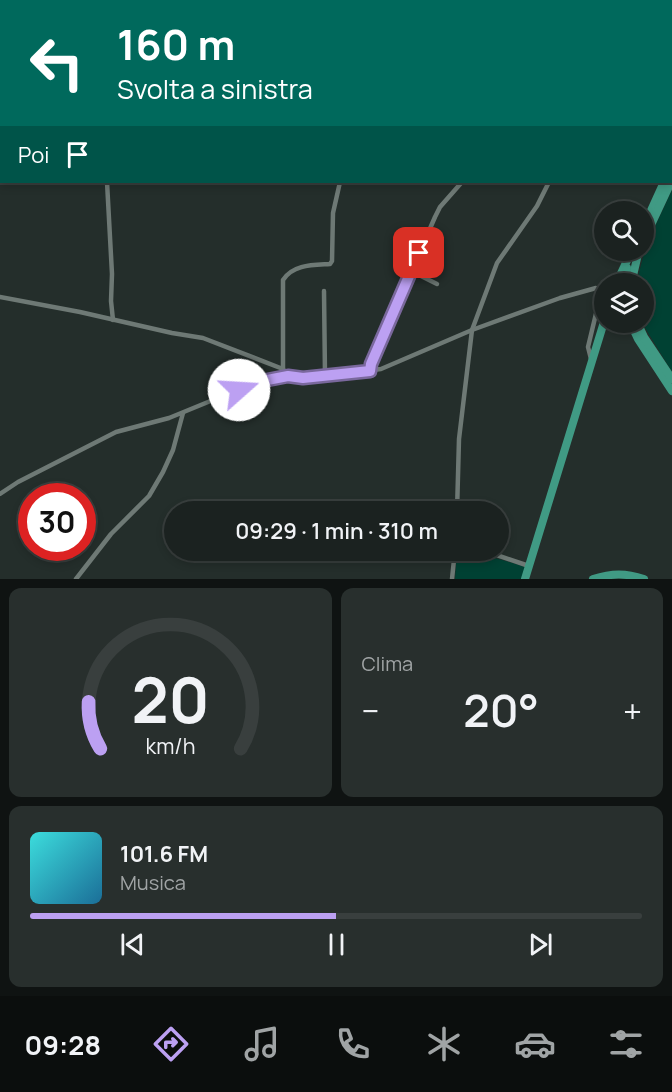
<!DOCTYPE html>
<html lang="it">
<meta charset="utf-8">
<style>
body{margin:0;font-family:Manrope,sans-serif;background:#282f2d;color:#f1f3f6;height:100vh;display:flex;flex-direction:column;font-size:22px;white-space:nowrap}
*{box-sizing:border-box;margin:0}
p{font-size:20px;color:#a0a4a5}
.icon{flex:none;width:33px;height:33px;fill:none;stroke:currentColor;stroke-width:2;stroke-linecap:round;stroke-linejoin:round}
.map{position:relative;height:579px;overflow:hidden}
.side{display:flex;flex-direction:column;gap:9px;padding:9px;background:#0f1312;flex:1}
.side>*{flex:none}
.guide{position:absolute;left:0px;top:0px;width:672px;height:183px;box-shadow:0 3px 9px #0003,0 0 0 2px #393f3e;background:#00695c;color:#fff;overflow:hidden}
.fabs{position:absolute;left:594px;top:201px;display:grid;gap:12px}
.fabs a{display:grid;place-items:center;width:60px;height:60px;border-radius:50%;background:#1b2220;box-shadow:0 3px 9px #0003,0 0 0 2px #393f3e;font-size:30px}
.speed{position:absolute;left:18px;top:483px;display:flex;gap:12px;font-size:30px;font-weight:700;text-align:center}
.speed>*{display:grid;place-content:center;width:78px;height:78px;border-radius:50%;background:#1b2220;box-shadow:0 3px 9px #0003,0 0 0 2px #393f3e;line-height:1}
.speed .limit{border:9px solid #d22;background:#fff;color:#111}
.pin{position:absolute;display:grid;place-items:center;width:51px;height:51px;color:#fff;margin:-26px;border-radius:12px;box-shadow:0 3px 9px #0006}
.me{position:absolute;width:66px;margin:-33px;rotate:71deg;stroke-linejoin:round;filter:drop-shadow(0 0 4px #0008)}
.turn{display:flex;align-items:center;gap:21px;height:126px;padding:0 18px;font-size:27px}
.turn .icon{width:78px;height:78px;stroke-width:2.5}
.turn b{display:block;font-size:42px;line-height:51px}
.then{display:flex;align-items:center;height:57px;padding:0 18px;background:#0003;gap:12px;font-size:22px}
.big{font-size:45px;font-weight:600;line-height:1.1}
.side .widget{flex:1;display:flex;flex-direction:column;justify-content:center;gap:9px;min-width:0;padding:0 21px;border-radius:12px;background:#282f2d}
.side .dial{align-items:center;gap:0}
.dial svg{height:156px;overflow:visible;fill:none;stroke:#393f3e;stroke-width:7;stroke-linecap:round;text-anchor:middle}
.dial text{fill:#f1f3f6;stroke:none}
.song{display:flex;align-items:center;gap:18px}
.cover{width:72px;height:72px;border-radius:9px;background:linear-gradient(135deg,hsl(180 70% 55%),hsl(200 70% 35%))}
.played{height:6px;border-radius:3px;background:linear-gradient(90deg,#bca0f2 50%,#393f3e 50%)}
.keys{display:flex;justify-content:space-around;direction:ltr}
.heat{display:flex;justify-content:space-between;align-items:center;font-size:33px;direction:ltr}
.side .tiles{flex:1;display:grid;gap:9px;grid-template-columns:1fr 1fr}
.widget:last-child{grid-column:span 2}
.trip{position:absolute;left:164px;top:501px;width:345px;height:60px;border-radius:30px;background:#1b2220;box-shadow:0 3px 9px #0003,0 0 0 2px #393f3e;font-weight:600;line-height:60px;text-align:center}
.menu{display:flex;height:96px;justify-content:space-around;align-items:center;background:#0b0e0d;color:#a0a4a5}
.menu .icon{width:42px;height:42px}
.menu .selected{color:#bca0f2}
.menu b{font-size:27px;color:#f1f3f6}
.map>svg:first-child{display:block}
</style>
<div class="map">
<svg width="672" height="579" viewBox="0 0 672 579">
<rect width="100%" height="100%" fill="#242e2b"/>
<!-- green -->
<g fill="#004133">
<polygon points="672,190 672,372 642,323 644,322 644,284 636,284 646,246"/>
<polygon points="457,551 478,551 495,558 523,566 525,567 522,579 455,579"/>
</g>
<g fill="none" stroke-linecap="round" stroke-linejoin="round">
<!-- minor -->
<g stroke="#6e7975" stroke-width="4.5">
<polyline points="595,2 595,0"/>
<polyline points="670,29 672,30"/>
<polyline points="107,182 112,274 111,301 113,320"/>
<polyline points="411,271 437,284"/>
<polyline points="324,291 325,376"/>
<polyline points="0,297 80,312 172,333 203,338 283,369 288,376"/>
<path d="M283 369V280C293 264 314 265 330 264L332 261 333 213 340 182"/>
<polyline points="371,371 371,364 435,217 440,207 462,182"/>
<polyline points="0,494 18,482 116,432 169,418 257,382 288,376 303,378 325,376 381,369 472,330 560,298 596,288 599,290 600,297 588,347 591,359"/>
<polyline points="457,512 459,439 472,330 497,263 537,206 549,182"/>
<polyline points="482,550 529,566"/>
<polyline points="191,559 267,550"/>
<polyline points="76,579 111,534 149,496 163,472 173,450 183,413"/>
<polyline points="452,579 455,550"/>
</g>
<!-- trunk -->
<g stroke="#409a84" stroke-width="8">
<polyline points="670,168 672,165"/>
<polyline points="644,226 664,182"/>
<polyline points="644,240 672,180"/>
<polyline points="616,284 632,250"/>
<polyline points="625,284 627,268"/>
<polyline points="631,284 639,250"/>
<polyline points="630,322 638,339 672,391"/>
<polyline points="637,322 644,337 672,379"/>
<polyline points="525,579 604,322"/>
<path d="M593 579C612 573 626 573 644 579"/>
</g>
</g>
<g fill="none" stroke-linecap="round" stroke-linejoin="round">
<defs>
<polyline id="route" points="239,390 257,382 288,376 303,378 370,371 371,364 419,253"/>
</defs>
<!-- route casing -->
<use href="#route" stroke="#7a689d" stroke-width="15"/>
<!-- route -->
<use href="#route" stroke="#bca0f2" stroke-width="10"/>
</g>
</svg>
<div class="fabs">
<a><svg class="icon" aria-label="search" viewBox="0 0 24 24"><circle cx="10" cy="10" r="6"/><path d="M15 15l6 6"/></svg></a>
<a><svg class="icon" aria-label="layers" viewBox="0 0 24 24"><path d="M12 4l9 5-9 5-9-5zM3 14l9 5 9-5"/></svg></a>
</div>
<div class="speed"><div class="limit">30</div></div>
<div class="pin" style="left:419px;top:253px;background:#d93025"><svg class="icon" aria-label="arrive" viewBox="0 0 24 24"><path d="M6 21V4h12l-3 4 3 4H6"/></svg></div>
<svg class="me" style="left:239px;top:390px" viewBox="-20 -20 40 40"><circle r="19" fill="#fff"/><path d="M0-13L10 11 0 6-10 11z" fill="#bca0f2"/></svg>
<div class="trip">09:29 · 1 min · 310 m</div>
<div class="guide">
<div class="turn"><svg class="icon" aria-label="left" viewBox="0 0 24 24"><path d="M17 20v-9H6M10 6l-5 5 5 5"/></svg><div><b>160 m</b>Svolta a sinistra</div></div>
<div class="then">Poi<svg class="icon" aria-label="arrive" viewBox="0 0 24 24"><path d="M6 21V4h12l-3 4 3 4H6"/></svg></div>
</div>
</div>
<section class="side">
<div class="tiles">
<div class="widget dial"><svg viewBox="0 0 100 80">
<path d="M14 69A42 42 0 1 1 86 69"/>
<path d="M14 69A42 42 0 0 1 8 45" stroke="#bca0f2"/>
<text x="50" y="56" font-size="32" font-weight="700">20</text>
<text x="50" y="72" font-size="11">km/h</text>
</svg></div>
<div class="widget"><p>Clima</p>
<div class="heat"><a>−</a><b class="big">20°</b><a>+</a></div>
</div>
<div class="widget">
<div class="song"><i class="cover"></i><div><b>101.6 FM</b><p>Musica</p></div></div>
<div class="played"></div>
<div class="keys"><svg class="icon" aria-label="previous" viewBox="0 0 24 24"><path d="M18 5L8 12l10 7zM5 5v14"/></svg><svg class="icon" aria-label="pause" viewBox="0 0 24 24"><path d="M8 5v14M16 5v14"/></svg><svg class="icon" aria-label="next" viewBox="0 0 24 24"><path d="M6 5l10 7-10 7zM19 5v14"/></svg></div>
</div>
</div>
</section>
<nav class="menu">
<b>09:28</b>
<svg class="icon selected" aria-label="directions" viewBox="0 0 24 24"><path d="M12 3l9 9-9 9-9-9zM9 14v-3h6M13 9l2 2-2 2"/></svg>
<svg class="icon" aria-label="music" viewBox="0 0 24 24"><path d="M9 18V5l10-2v13"/><circle cx="6" cy="18" r="3"/><circle cx="16" cy="16" r="3"/></svg>
<svg class="icon" aria-label="phone" viewBox="0 0 24 24"><path d="M5 4h4l2 5-3 2q2 4 5 5l2-3 5 2v4C11 20 4 13 5 4z"/></svg>
<svg class="icon" aria-label="climate" viewBox="0 0 24 24"><path d="M12 3v18M4 7l16 10M4 17L20 7"/></svg>
<svg class="icon" aria-label="car" viewBox="0 0 24 24"><path d="M5 17H2v-5l4-1 3-4h7l3 4 3 1v5h-3M9 17h6M6 11h13"/><circle cx="7" cy="17" r="2"/><circle cx="17" cy="17" r="2"/></svg>
<svg class="icon" aria-label="filters" viewBox="0 0 24 24"><path d="M4 7h16M4 17h16"/><circle cx="9" cy="7" r="2"/><circle cx="15" cy="17" r="2"/></svg>
</nav>
